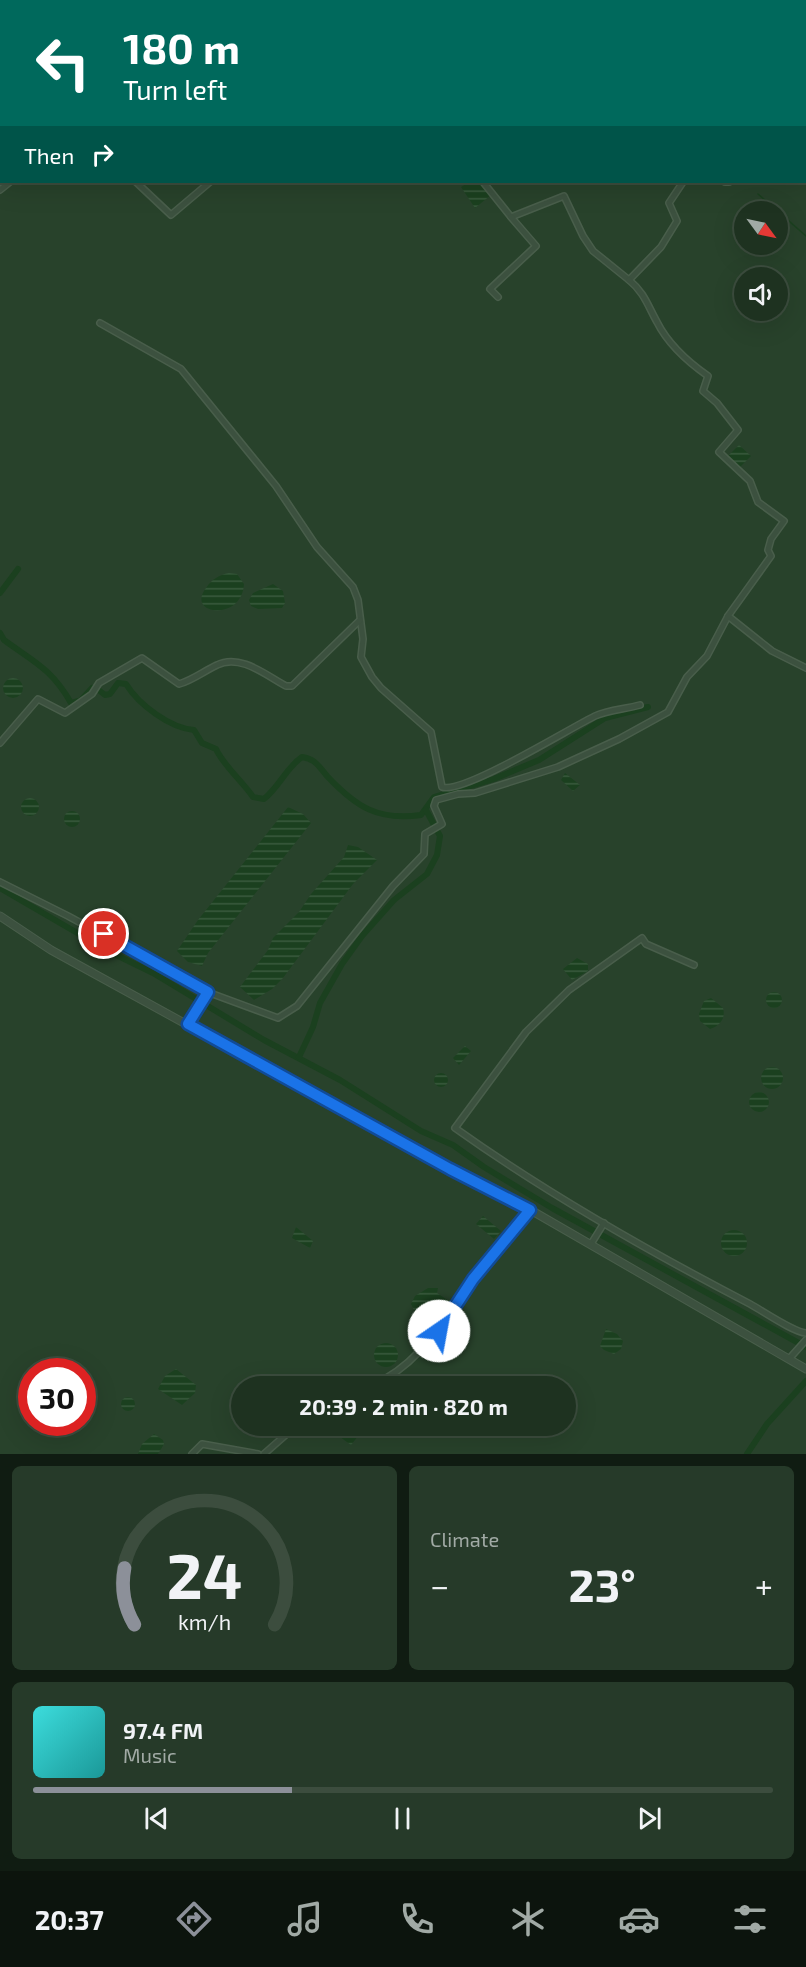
<!DOCTYPE html>
<meta charset="utf-8">
<style>
body{margin:0;font-family:"Exo 2",sans-serif;background:#263a29;color:#f1f3f6;height:100vh;display:flex;flex-direction:column;font-size:22px;white-space:nowrap}
*{box-sizing:border-box;margin:0}
p{font-size:20px;color:#a1aaa5}
.icon{flex:none;width:33px;height:33px;fill:none;stroke:currentColor;stroke-width:2;stroke-linecap:round;stroke-linejoin:round}
.map{position:relative;height:1454px;overflow:hidden}
.side{display:flex;flex-direction:column;gap:12px;padding:12px;background:#101c12;flex:1}
.side>*{flex:none}
.banner{position:absolute;left:0px;top:0px;width:807px;height:183px;box-shadow:0 6px 24px #0002,0 0 0 2px #3c4d3e;background:#00695c;color:#fff;overflow:hidden}
.needle{width:39px;rotate:123deg}
.tools{position:absolute;left:734px;top:201px;display:grid;gap:12px}
.tools a{display:grid;place-items:center;width:54px;height:54px;border-radius:50%;background:#1e3220;box-shadow:0 6px 24px #0002,0 0 0 2px #3c4d3e;font-size:30px}
.speed{position:absolute;left:18px;top:1358px;display:flex;gap:12px;font-size:30px;font-weight:700;text-align:center}
.speed>*{display:grid;place-content:center;width:78px;height:78px;border-radius:50%;background:#1e3220;box-shadow:0 6px 24px #0002,0 0 0 2px #3c4d3e;line-height:1}
.speed .limit{border:9px solid #d22;background:#fff;color:#111}
.pin{position:absolute;display:grid;place-items:center;width:51px;height:51px;color:#fff;margin:-26px;border:3px solid #fff;border-radius:50%;box-shadow:0 2px 6px #0007}
.me{position:absolute;width:66px;margin:-33px;rotate:33deg;stroke-linejoin:round;filter:drop-shadow(0 0 4px #0008)}
.turn{display:flex;align-items:center;gap:21px;height:126px;padding:0 24px;font-size:27px}
.turn .icon{width:78px;height:78px;stroke-width:2.5}
.turn b{display:block;font-size:42px;line-height:51px}
.then{display:flex;align-items:center;height:57px;padding:0 24px;background:#0003;gap:12px;font-size:22px}
.big{font-size:45px;font-weight:700;line-height:1.1}
.side .widget{flex:1;display:flex;flex-direction:column;justify-content:center;gap:9px;min-width:0;padding:0 21px;border-radius:9px;background:#263a29}
.side .dial{align-items:center;gap:0}
.dial svg{height:156px;overflow:visible;fill:none;stroke:#3c4d3e;stroke-width:7;stroke-linecap:round;text-anchor:middle}
.dial text{fill:#f1f3f6;stroke:none}
.song{display:flex;align-items:center;gap:18px}
.cover{width:72px;height:72px;border-radius:9px;background:linear-gradient(135deg,hsl(180 70% 55%),hsl(180 70% 35%))}
.played{height:6px;border-radius:3px;background:linear-gradient(90deg,#8c9099 35%,#3c4d3e 35%)}
.keys{display:flex;justify-content:space-around;direction:ltr}
.heat{display:flex;justify-content:space-between;align-items:center;font-size:33px;direction:ltr}
.side .tiles{flex:1;display:grid;gap:12px;grid-template-columns:1fr 1fr}
.widget:last-child{grid-column:span 2}
.trip{position:absolute;left:231px;top:1376px;width:345px;height:60px;border-radius:30px;background:#1e3220;box-shadow:0 6px 24px #0002,0 0 0 2px #3c4d3e;font-weight:700;line-height:60px;text-align:center}
.dock{display:flex;height:96px;justify-content:space-around;align-items:center;background:#0c140d;color:#a1aaa5}
.dock .icon{width:42px;height:42px}
.dock .on{color:#8c9099}
.dock b{font-size:27px;color:#f1f3f6}
.map>svg:first-child{display:block}
</style>
<div class="map">
<svg width="806" height="1454" viewBox="0 0 806 1454">
<defs>
<pattern id="water-rules" width="6" height="5" patternUnits="userSpaceOnUse" patternTransform="scale(1.5)"><rect width="6" height="5" fill="#1b401f"/><path d="M0 2.5h6" fill="none" stroke="#3a5a3e"/></pattern>
</defs>
<rect width="100%" height="100%" fill="#28422b"/>
<!-- water -->
<g fill="url(#water-rules)">
<polygon points="469,182 480,182 491,195 475,208 461,187"/>
<polygon points="739,445 751,456 740,467 728,456"/>
<path d="M229 573 237 574 244 584C242 622 185 615 206 588 212 579 219 575 229 573Z"/>
<polygon points="273,584 283,591 285,603 282,608 258,609 251,606 249,600 253,593"/>
<circle cx="13" cy="688" r="10"/>
<polygon points="565,773 580,785 573,791 561,780"/>
<circle cx="30" cy="807" r="9"/>
<polygon points="288,807 303,814 311,823 208,953 202,966 188,962 177,951 198,920"/>
<circle cx="72" cy="819" r="8"/>
<polygon points="348,845 358,847 377,860 353,884 283,978 272,989 254,1000 240,987 268,950 273,938 299,912 311,894 344,857"/>
<polygon points="577,958 588,964 588,971 572,980 563,969"/>
<circle cx="774" cy="1000" r="8"/>
<path d="M711 998 723 1008C726 1018 720 1026 710 1029L700 1021 699 1014 704 1001Z"/>
<polygon points="465,1046 471,1051 459,1065 453,1058"/>
<circle cx="772" cy="1078" r="11"/>
<circle cx="441" cy="1080" r="7"/>
<circle cx="759" cy="1102" r="10"/>
<polygon points="483,1216 501,1231 494,1239 476,1224"/>
<polygon points="296,1227 313,1241 310,1248 292,1238"/>
<circle cx="734" cy="1243" r="13"/>
<polygon points="428,1288 438,1288 437,1293 452,1303 444,1316 429,1316 414,1310 411,1304 415,1296"/>
<polygon points="606,1329 617,1334 623,1341 621,1349 614,1354 604,1350 600,1346"/>
<circle cx="386" cy="1355" r="12"/>
<polygon points="176,1369 196,1385 195,1393 182,1405 158,1389 165,1376"/>
<circle cx="128" cy="1404" r="7"/>
<polygon points="347,1425 367,1425 351,1445 340,1437"/>
<polygon points="154,1434 163,1440 164,1444 158,1454 138,1454 142,1444"/>
</g>
<g fill="none" stroke-linecap="round" stroke-linejoin="round">
<!-- stream -->
<polyline stroke="#1b401f" stroke-width="1.5" points="758,194 806,236"/>
<!-- canal -->
<g stroke="#1b401f" stroke-width="6">
<polyline points="0,147 2,142"/>
<polyline points="0,593 18,569"/>
<path d="M0 633 4 640C34 662 52 669 71 703L81 700 92 688"/>
<path d="M96 688 105 695 110 694 118 683 126 684C139 705 170 728 194 730L202 743 216 749C223 765 243 782 253 797L264 799C280 786 286 768 302 757 316 759 319 767 327 776 356 807 378 821 421 815L434 797 494 779 539 760 605 718 648 707"/>
<polyline points="0,888 110,952 153,973 264,1040 340,1080 421,1131 453,1145 484,1167 552,1208 806,1347"/>
<polyline points="299,1057 313,1027 320,1003 342,964 362,936 394,900 427,874 437,855 440,836 426,810"/>
<polyline points="747,1454 767,1424 806,1381"/>
</g>
<defs>
<g id="minor">
<polyline points="682,0 682,2"/>
<polyline points="70,2 71,0"/>
<polyline points="459,2 460,0"/>
<polyline points="544,2 545,0"/>
<polyline points="0,75 2,73"/>
<polyline points="0,91 2,94"/>
<polyline points="0,132 2,126"/>
<polyline points="136,182 171,215 210,182"/>
<polyline points="483,182 511,217 564,196 583,236 593,251 629,280 661,247 677,221 669,203 683,182"/>
<polyline points="725,182 729,182"/>
<polyline points="0,190 10,182"/>
<polyline points="498,297 490,289 536,246 511,217"/>
<path d="M100 323 181 369 276 486 317 547 353 587 358 600 363 639 361 657 372 677 381 688 431 732 442 787C462 795 570 728 595 716 608 710 626 709 640 705"/>
<polyline points="728,616 772,651 806,668"/>
<path d="M0 743 38 699 65 713 92 694 99 683 142 658 179 684C193 680 204 671 217 665 240 653 267 676 286 686H292L360 620"/>
<path d="M0 882 68 916 210 993 278 1018 297 1006 393 886 424 854 425 834 442 824 434 806 436 800 458 794 475 793 558 767 619 739 668 712 687 677 707 656 728 616 771 556 768 550 771 539 784 521 758 502 750 481 719 452 738 430 717 403 703 391 708 376C688 362 668 344 657 322 648 306 644 292 629 280"/>
<path d="M694 965 646 944 642 938 569 990 526 1032 455 1128C549 1195 648 1251 750 1304 763 1311 793 1332 806 1333"/>
<polyline points="187,1024 208,992"/>
<polyline points="591,1244 604,1223"/>
<polyline points="789,1359 806,1340"/>
<path d="M371 1386C420 1365 442 1322 472 1281 490 1256 511 1234 530 1210"/>
<polyline points="192,1454 202,1444 258,1454"/>
<polyline points="264,1454 297,1425"/>
</g>
<polyline id="tertiary" points="0,916 51,950 450,1169 515,1201 806,1369"/>
</defs>
<!-- minor casing -->
<use href="#minor" stroke="#495e4b" stroke-width="8"/>
<!-- tertiary casing -->
<use href="#tertiary" stroke="#495e4b" stroke-width="9"/>
<!-- minor -->
<use href="#minor" stroke="#3c513f" stroke-width="5"/>
<!-- tertiary -->
<use href="#tertiary" stroke="#3c513f" stroke-width="7"/>
</g>
<g fill="none" stroke-linecap="round" stroke-linejoin="round">
<defs>
<polyline id="route" points="104,934 208,992 188,1024 450,1169 530,1210 473,1279 439,1331"/>
</defs>
<!-- route casing -->
<use href="#route" stroke="#114b97" stroke-width="15"/>
<!-- route -->
<use href="#route" stroke="#1a73e8" stroke-width="10"/>
</g>
</svg>
<div class="tools">
<a><svg class="needle" viewBox="-14 -14 28 28"><path d="M0-13l5 13h-10z" fill="#e53935"/><path d="M0 13l5-13h-10z" fill="#a1aaa5"/></svg></a>
<a><svg class="icon" aria-label="sound" viewBox="0 0 24 24"><path d="M4 9h4l5-4v14l-5-4H4zM17 9q2 3 0 6"/></svg></a>
</div>
<div class="speed"><div class="limit">30</div></div>
<div class="pin" style="left:104px;top:934px;background:#d93025"><svg class="icon" aria-label="arrive" viewBox="0 0 24 24"><path d="M6 21V4h12l-3 4 3 4H6"/></svg></div>
<svg class="me" style="left:439px;top:1331px" viewBox="-20 -20 40 40"><circle r="19" fill="#fff"/><path d="M0-13L10 11 0 6-10 11z" fill="#1a73e8"/></svg>
<div class="trip">20:39 · 2 min · 820 m</div>
<div class="banner">
<div class="turn"><svg class="icon" aria-label="left" viewBox="0 0 24 24"><path d="M17 20v-9H6M10 6l-5 5 5 5"/></svg><div><b>180 m</b>Turn left</div></div>
<div class="then">Then<svg class="icon" aria-label="right" viewBox="0 0 24 24"><path d="M7 20v-9h11M14 6l5 5-5 5"/></svg></div>
</div>
</div>
<section class="side">
<div class="tiles">
<div class="widget dial"><svg viewBox="0 0 100 80">
<path d="M14 69A42 42 0 1 1 86 69"/>
<path d="M14 69A42 42 0 0 1 9 40" stroke="#8c9099"/>
<text x="50" y="56" font-size="32" font-weight="700">24</text>
<text x="50" y="72" font-size="11">km/h</text>
</svg></div>
<div class="widget"><p>Climate</p>
<div class="heat"><a>−</a><b class="big">23°</b><a>+</a></div>
</div>
<div class="widget">
<div class="song"><i class="cover"></i><div><b>97.4 FM</b><p>Music</p></div></div>
<div class="played"></div>
<div class="keys"><svg class="icon" aria-label="previous" viewBox="0 0 24 24"><path d="M18 5L8 12l10 7zM5 5v14"/></svg><svg class="icon" aria-label="pause" viewBox="0 0 24 24"><path d="M8 5v14M16 5v14"/></svg><svg class="icon" aria-label="next" viewBox="0 0 24 24"><path d="M6 5l10 7-10 7zM19 5v14"/></svg></div>
</div>
</div>
</section>
<nav class="dock">
<b>20:37</b>
<svg class="icon on" aria-label="directions" viewBox="0 0 24 24"><path d="M12 3l9 9-9 9-9-9zM9 14v-3h6M13 9l2 2-2 2"/></svg>
<svg class="icon" aria-label="music" viewBox="0 0 24 24"><path d="M9 18V5l10-2v13"/><circle cx="6" cy="18" r="3"/><circle cx="16" cy="16" r="3"/></svg>
<svg class="icon" aria-label="phone" viewBox="0 0 24 24"><path d="M5 4h4l2 5-3 2q2 4 5 5l2-3 5 2v4C11 20 4 13 5 4z"/></svg>
<svg class="icon" aria-label="climate" viewBox="0 0 24 24"><path d="M12 3v18M4 7l16 10M4 17L20 7"/></svg>
<svg class="icon" aria-label="car" viewBox="0 0 24 24"><path d="M5 17H2v-5l4-1 3-4h7l3 4 3 1v5h-3M9 17h6M6 11h13"/><circle cx="7" cy="17" r="2"/><circle cx="17" cy="17" r="2"/></svg>
<svg class="icon" aria-label="filters" viewBox="0 0 24 24"><path d="M4 7h16M4 17h16"/><circle cx="9" cy="7" r="2"/><circle cx="15" cy="17" r="2"/></svg>
</nav>
